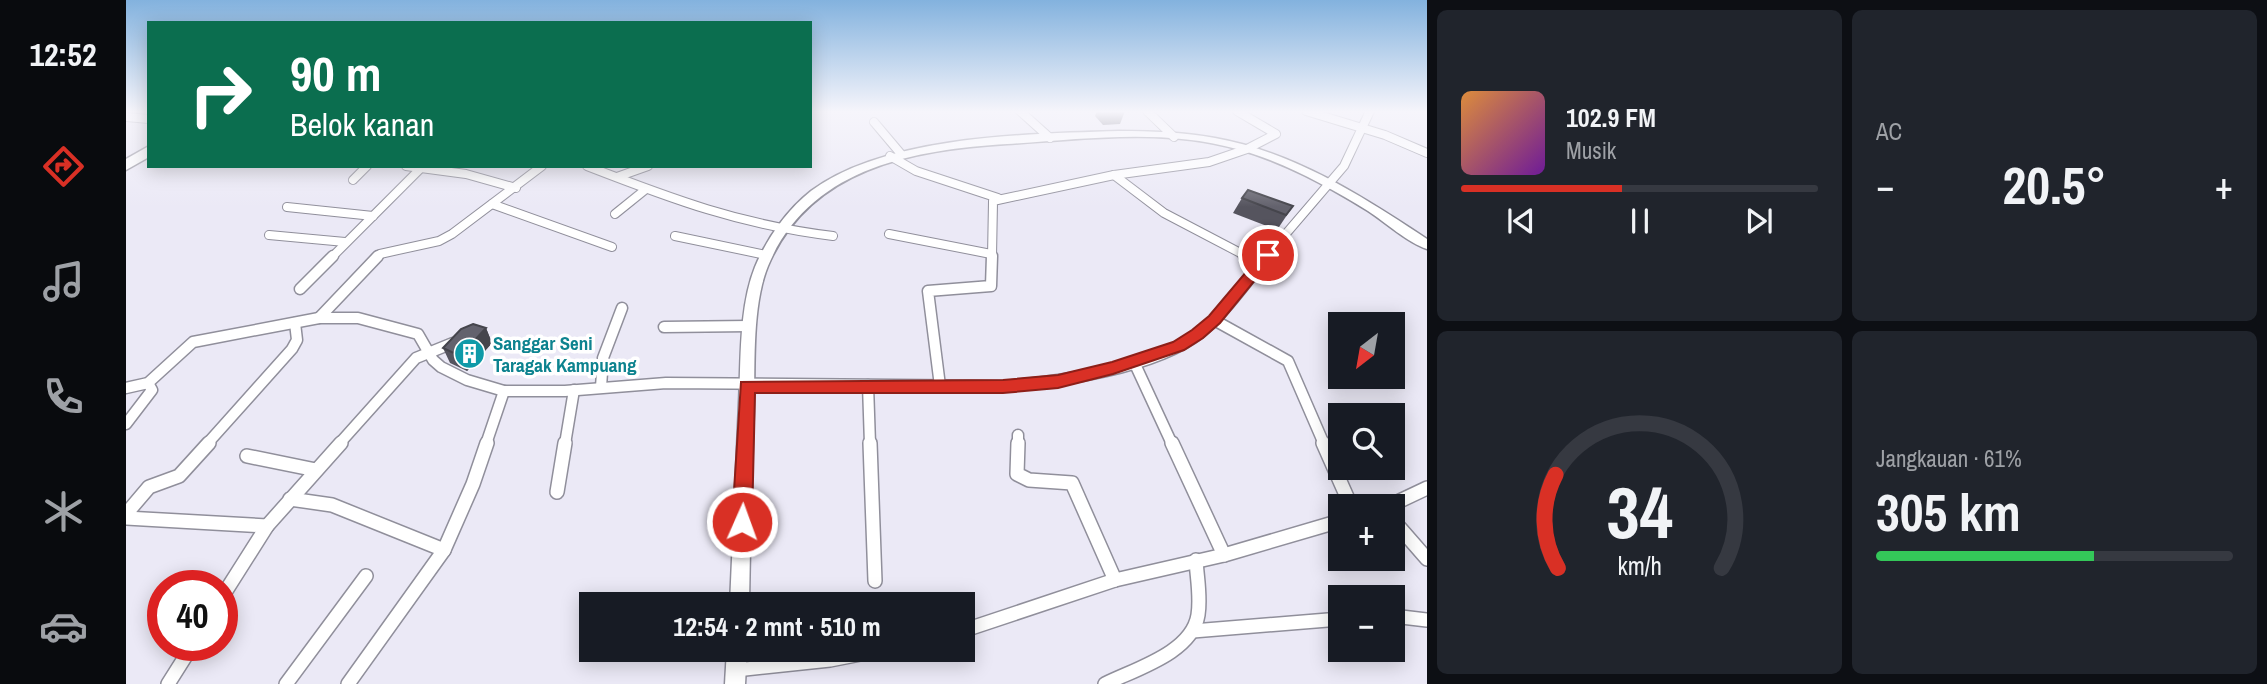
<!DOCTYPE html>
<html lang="id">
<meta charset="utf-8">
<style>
body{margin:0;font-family:"Archivo Narrow",sans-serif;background:#20242c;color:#f1f3f6;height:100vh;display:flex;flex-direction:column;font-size:26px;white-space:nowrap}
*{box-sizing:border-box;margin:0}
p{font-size:23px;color:#9ea1a6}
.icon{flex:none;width:38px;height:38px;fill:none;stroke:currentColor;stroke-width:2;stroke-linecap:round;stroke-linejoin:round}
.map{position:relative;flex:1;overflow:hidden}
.panel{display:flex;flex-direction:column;gap:10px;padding:10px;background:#0d0f14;width:840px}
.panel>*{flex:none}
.top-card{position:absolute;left:21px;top:21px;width:665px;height:147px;border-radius:0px;box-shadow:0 4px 18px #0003;background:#0b6e4f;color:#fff;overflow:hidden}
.needle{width:46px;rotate:211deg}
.tools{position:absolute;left:1202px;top:312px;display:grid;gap:14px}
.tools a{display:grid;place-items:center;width:77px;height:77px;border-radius:0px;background:#171b24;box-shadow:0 4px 18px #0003;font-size:35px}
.speed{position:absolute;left:21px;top:570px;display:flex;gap:14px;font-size:35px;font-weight:700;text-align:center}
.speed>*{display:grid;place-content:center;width:91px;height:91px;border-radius:50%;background:#171b24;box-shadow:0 4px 18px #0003;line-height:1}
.speed .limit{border:10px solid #d22;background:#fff;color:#111}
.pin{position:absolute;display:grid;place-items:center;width:60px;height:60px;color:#fff;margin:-30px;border:4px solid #fff;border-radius:50%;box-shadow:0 2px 7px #0007}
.me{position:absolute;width:77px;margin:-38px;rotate:2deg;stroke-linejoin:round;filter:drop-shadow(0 0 5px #0008)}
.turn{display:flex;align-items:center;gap:24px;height:147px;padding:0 28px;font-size:32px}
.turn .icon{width:91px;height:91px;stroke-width:2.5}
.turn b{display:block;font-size:49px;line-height:60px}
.big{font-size:52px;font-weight:700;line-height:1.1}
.panel .tile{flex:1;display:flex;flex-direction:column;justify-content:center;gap:10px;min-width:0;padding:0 24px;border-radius:10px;background:#20242c}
.panel .dial{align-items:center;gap:0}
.dial svg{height:182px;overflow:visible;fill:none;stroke:#363941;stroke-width:7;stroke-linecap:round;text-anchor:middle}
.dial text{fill:#f1f3f6;stroke:none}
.song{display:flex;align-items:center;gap:21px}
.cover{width:84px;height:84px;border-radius:10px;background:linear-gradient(135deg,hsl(30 70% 55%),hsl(280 70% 35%))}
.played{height:7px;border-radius:4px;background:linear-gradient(90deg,#d93025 45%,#363941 45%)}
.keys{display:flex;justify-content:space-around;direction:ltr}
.heat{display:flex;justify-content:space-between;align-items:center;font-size:38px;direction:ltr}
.charge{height:10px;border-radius:5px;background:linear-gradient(90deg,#34c759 61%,#363941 0)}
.panel .tiles{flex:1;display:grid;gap:10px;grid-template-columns:repeat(2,1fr)}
.trip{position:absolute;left:453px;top:592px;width:396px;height:70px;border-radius:0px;background:#171b24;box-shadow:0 4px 18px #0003;font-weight:700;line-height:70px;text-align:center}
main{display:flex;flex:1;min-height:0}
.menu{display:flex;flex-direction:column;width:126px;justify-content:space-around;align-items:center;background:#090b0e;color:#9ea1a6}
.menu .icon{width:49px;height:49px}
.menu .active{color:#d93025}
.menu b{font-size:32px;color:#f1f3f6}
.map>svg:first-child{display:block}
</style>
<main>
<nav class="menu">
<b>12:52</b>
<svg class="icon active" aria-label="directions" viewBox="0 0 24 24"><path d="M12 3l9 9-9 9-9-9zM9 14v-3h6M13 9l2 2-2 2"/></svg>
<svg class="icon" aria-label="music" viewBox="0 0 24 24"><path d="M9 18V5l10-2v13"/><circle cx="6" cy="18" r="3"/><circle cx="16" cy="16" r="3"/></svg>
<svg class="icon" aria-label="phone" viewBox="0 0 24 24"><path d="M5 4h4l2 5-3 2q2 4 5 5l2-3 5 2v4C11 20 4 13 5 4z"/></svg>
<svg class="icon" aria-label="climate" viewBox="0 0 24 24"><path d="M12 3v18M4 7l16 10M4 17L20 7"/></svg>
<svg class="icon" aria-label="car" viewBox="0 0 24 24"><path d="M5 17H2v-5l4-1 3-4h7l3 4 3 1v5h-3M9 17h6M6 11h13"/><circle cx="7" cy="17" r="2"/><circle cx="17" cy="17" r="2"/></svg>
</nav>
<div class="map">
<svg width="1301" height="684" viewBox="0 0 1301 684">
<rect width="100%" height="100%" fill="#ebe9f6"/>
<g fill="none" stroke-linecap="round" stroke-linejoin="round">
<defs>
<g id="minor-far2">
<polyline points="894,111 924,138"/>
<polyline points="1021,111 1048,137"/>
<polyline points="1180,111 1259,135 1301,153"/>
<polyline points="0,117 23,119"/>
<polyline points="748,122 775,154"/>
<polyline points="764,156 790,171 872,198"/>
<polyline points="280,166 340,174 390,188"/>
<path d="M461 166C546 199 615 225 707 236"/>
<polyline points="988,175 1038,213 1122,257"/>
<polyline points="491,177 522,166"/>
<polyline points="227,180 241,166"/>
<polyline points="366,204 486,247"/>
<polyline points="161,207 247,216"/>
<polyline points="489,214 520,189"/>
<polyline points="763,234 865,254"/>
<polyline points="143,235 219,242"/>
<polyline points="549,236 640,255"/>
<polyline points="206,257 294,169"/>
<polyline points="251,257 254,254 313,241 326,234 416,166"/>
<polyline points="866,257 867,201 988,175 1083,162 1121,149 1150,134 1111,111"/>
<polyline points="1140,257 1218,166 1244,111"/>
</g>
<g id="minor-far1">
<polyline points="1118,256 1134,264"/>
<polyline points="174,289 207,256"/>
<polyline points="193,318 252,256"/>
<polyline points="1088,320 1162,361 1198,444"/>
<polyline points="538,327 623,326"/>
<polyline points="1008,362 1046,444"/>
<polyline points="742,385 744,444"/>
<polyline points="814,386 802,291 865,286 866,256"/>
<polyline points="475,387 477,358 496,308"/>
<path d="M0 388 22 383 67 342 193 318H232L292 334 307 360 315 367 341 380 378 391H439L540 383 877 386C933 382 1029 368 1074 333 1100 312 1120 281 1142 256"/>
<polyline points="0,424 26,390 22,383"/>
<polyline points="81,444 166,349 171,340 169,323"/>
<polyline points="213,444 290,358 327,343"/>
<polyline points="360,444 378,391"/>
<polyline points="439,444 448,390"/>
<polyline points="892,444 892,435"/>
</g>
<g id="minor">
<polyline points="744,443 749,581"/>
<polyline points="892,443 891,474 903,480 946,483 989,580"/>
<polyline points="1046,443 1098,555"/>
<polyline points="1197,443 1225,506"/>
<polyline points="121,456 190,470"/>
<polyline points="431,492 439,443"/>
<polyline points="164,499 206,505 318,550"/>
<polyline points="1263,506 1301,488"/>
<polyline points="0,514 23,487 53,476 83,443"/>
<polyline points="0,518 141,526"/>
<polyline points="1267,520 1301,559"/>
<polyline points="96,597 141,526 215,443"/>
<polyline points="1267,616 1301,620"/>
<polyline points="836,631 989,580 1098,555 1214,521"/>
<polyline points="1067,631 1214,619"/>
<polyline points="610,670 704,660 760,649"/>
<polyline points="42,684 66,646"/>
<polyline points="160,684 240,576"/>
<polyline points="222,684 318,550 347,484 361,443"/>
<path d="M979 684C1009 669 1066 653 1072 615 1075 597 1071 578 1070 560"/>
</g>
<g id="tertiary">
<path d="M993 131C1026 131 1058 132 1089 138 1168 152 1236 196 1301 239V249C1282 243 1259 222 1242 211 1201 186 1158 162 1111 149 1037 128 957 139 881 144 786 150 683 168 642 266 626 305 629 363 628 405 626 471 624 537 623 604H604C607 537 610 470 613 403 615 360 613 307 629 267 641 238 661 210 685 191 761 135 902 134 993 131Z"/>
<polygon points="601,649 621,649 619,684 599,684"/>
</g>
<polygon id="trunk" points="23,146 23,157 0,170 0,159"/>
</defs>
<!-- minor-far2 casing -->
<use href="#minor-far2" stroke="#908f9b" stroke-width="10"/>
<!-- minor-far1 casing -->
<use href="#minor-far1" stroke="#908f9b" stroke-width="13"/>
<!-- minor casing -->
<use href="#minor" stroke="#908f9b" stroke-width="16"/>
<!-- tertiary casing -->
<use href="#tertiary" stroke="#908f9b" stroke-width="3"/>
<!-- trunk casing -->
<use href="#trunk" stroke="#908f9b" stroke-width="3"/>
<!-- minor-far2 -->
<use href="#minor-far2" stroke="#fff" stroke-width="8"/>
<!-- minor-far1 -->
<use href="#minor-far1" stroke="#fff" stroke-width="10"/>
<!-- minor -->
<use href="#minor" stroke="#fff" stroke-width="13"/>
<!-- tertiary -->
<use href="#tertiary" fill="#fff" fill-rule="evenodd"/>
<!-- trunk -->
<use href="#trunk" fill="#fff" fill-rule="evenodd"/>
</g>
<!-- wall -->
<g fill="#55545e">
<polygon points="971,111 999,111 994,124 977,125 969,116"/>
<polygon points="1116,198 1167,206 1151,230 1107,213"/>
<polygon points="360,328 366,343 341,371 324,363 317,348"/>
</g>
<!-- shaded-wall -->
<polygon fill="#45454c" points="360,328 366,343 341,371 334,356"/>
<!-- building -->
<g fill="#63626d" stroke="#45454c" stroke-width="2">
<polygon points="1122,190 1167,206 1160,215 1116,198"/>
<polygon points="347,324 360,328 334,356 317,348 335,329"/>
</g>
<!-- sky -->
<linearGradient id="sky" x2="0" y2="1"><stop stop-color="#83b2de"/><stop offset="0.54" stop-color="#f6f5fb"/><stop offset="1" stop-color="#f6f5fb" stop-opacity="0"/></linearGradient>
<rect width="1301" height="207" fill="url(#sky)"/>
<!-- route -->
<polygon fill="#d93025" stroke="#8d1f18" stroke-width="2" points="1142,251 1147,252 1147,258 1094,323 1077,338 1058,350 987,374 932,388 877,393 629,393 626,522 623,528 616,531 609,528 606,522 615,382 877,380 932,375 986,362 1047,342 1066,330 1083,316 1137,252"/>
<!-- icons -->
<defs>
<symbol id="building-disc" viewBox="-11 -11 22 22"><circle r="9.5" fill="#0f9aa8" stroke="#fff"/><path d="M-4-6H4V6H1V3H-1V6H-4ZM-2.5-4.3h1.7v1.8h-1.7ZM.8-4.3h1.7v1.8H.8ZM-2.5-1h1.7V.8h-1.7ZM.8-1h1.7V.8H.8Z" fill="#fff"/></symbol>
</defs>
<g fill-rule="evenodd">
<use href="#building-disc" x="326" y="336" width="35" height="35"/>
</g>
<g text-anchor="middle" stroke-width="7" stroke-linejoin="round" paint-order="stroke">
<!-- culture labels -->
<g font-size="19" font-weight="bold" fill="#0d838f" stroke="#fff" text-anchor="start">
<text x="367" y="350">Sanggar Seni<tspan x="367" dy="22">Taragak Kampuang</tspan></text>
</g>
</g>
</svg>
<div class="tools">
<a><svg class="needle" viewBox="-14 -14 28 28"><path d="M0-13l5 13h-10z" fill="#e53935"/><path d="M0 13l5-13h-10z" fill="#9ea1a6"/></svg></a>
<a><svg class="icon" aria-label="search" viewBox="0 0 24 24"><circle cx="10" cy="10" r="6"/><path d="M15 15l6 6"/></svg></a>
<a>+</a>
<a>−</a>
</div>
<div class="speed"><div class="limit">40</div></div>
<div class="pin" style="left:1142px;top:255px;background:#d93025"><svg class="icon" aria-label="arrive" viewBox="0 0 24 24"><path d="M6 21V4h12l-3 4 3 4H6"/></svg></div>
<svg class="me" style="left:616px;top:522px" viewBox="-20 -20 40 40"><circle r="17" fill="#d93025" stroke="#fff" stroke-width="3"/><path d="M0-11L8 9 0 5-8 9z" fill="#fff"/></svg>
<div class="trip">12:54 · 2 mnt · 510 m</div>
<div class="top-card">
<div class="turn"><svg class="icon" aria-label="right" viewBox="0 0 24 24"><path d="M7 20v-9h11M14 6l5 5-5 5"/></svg><div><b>90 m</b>Belok kanan</div></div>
</div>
</div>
<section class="panel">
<div class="tiles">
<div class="tile">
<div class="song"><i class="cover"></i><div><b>102.9 FM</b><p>Musik</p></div></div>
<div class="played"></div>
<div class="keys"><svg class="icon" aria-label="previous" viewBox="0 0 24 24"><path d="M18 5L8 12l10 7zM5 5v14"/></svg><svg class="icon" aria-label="pause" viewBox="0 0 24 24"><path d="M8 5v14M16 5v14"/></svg><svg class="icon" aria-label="next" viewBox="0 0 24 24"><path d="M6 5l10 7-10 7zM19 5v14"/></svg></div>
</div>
<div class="tile"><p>AC</p>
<div class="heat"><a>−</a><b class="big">20.5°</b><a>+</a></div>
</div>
<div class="tile dial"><svg viewBox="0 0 100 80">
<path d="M14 69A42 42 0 1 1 86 69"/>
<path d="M14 69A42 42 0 0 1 13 28" stroke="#d93025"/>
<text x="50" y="56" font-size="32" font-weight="700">34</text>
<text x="50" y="72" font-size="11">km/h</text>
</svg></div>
<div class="tile"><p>Jangkauan · 61%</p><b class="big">305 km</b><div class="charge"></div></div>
</div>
</section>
</main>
